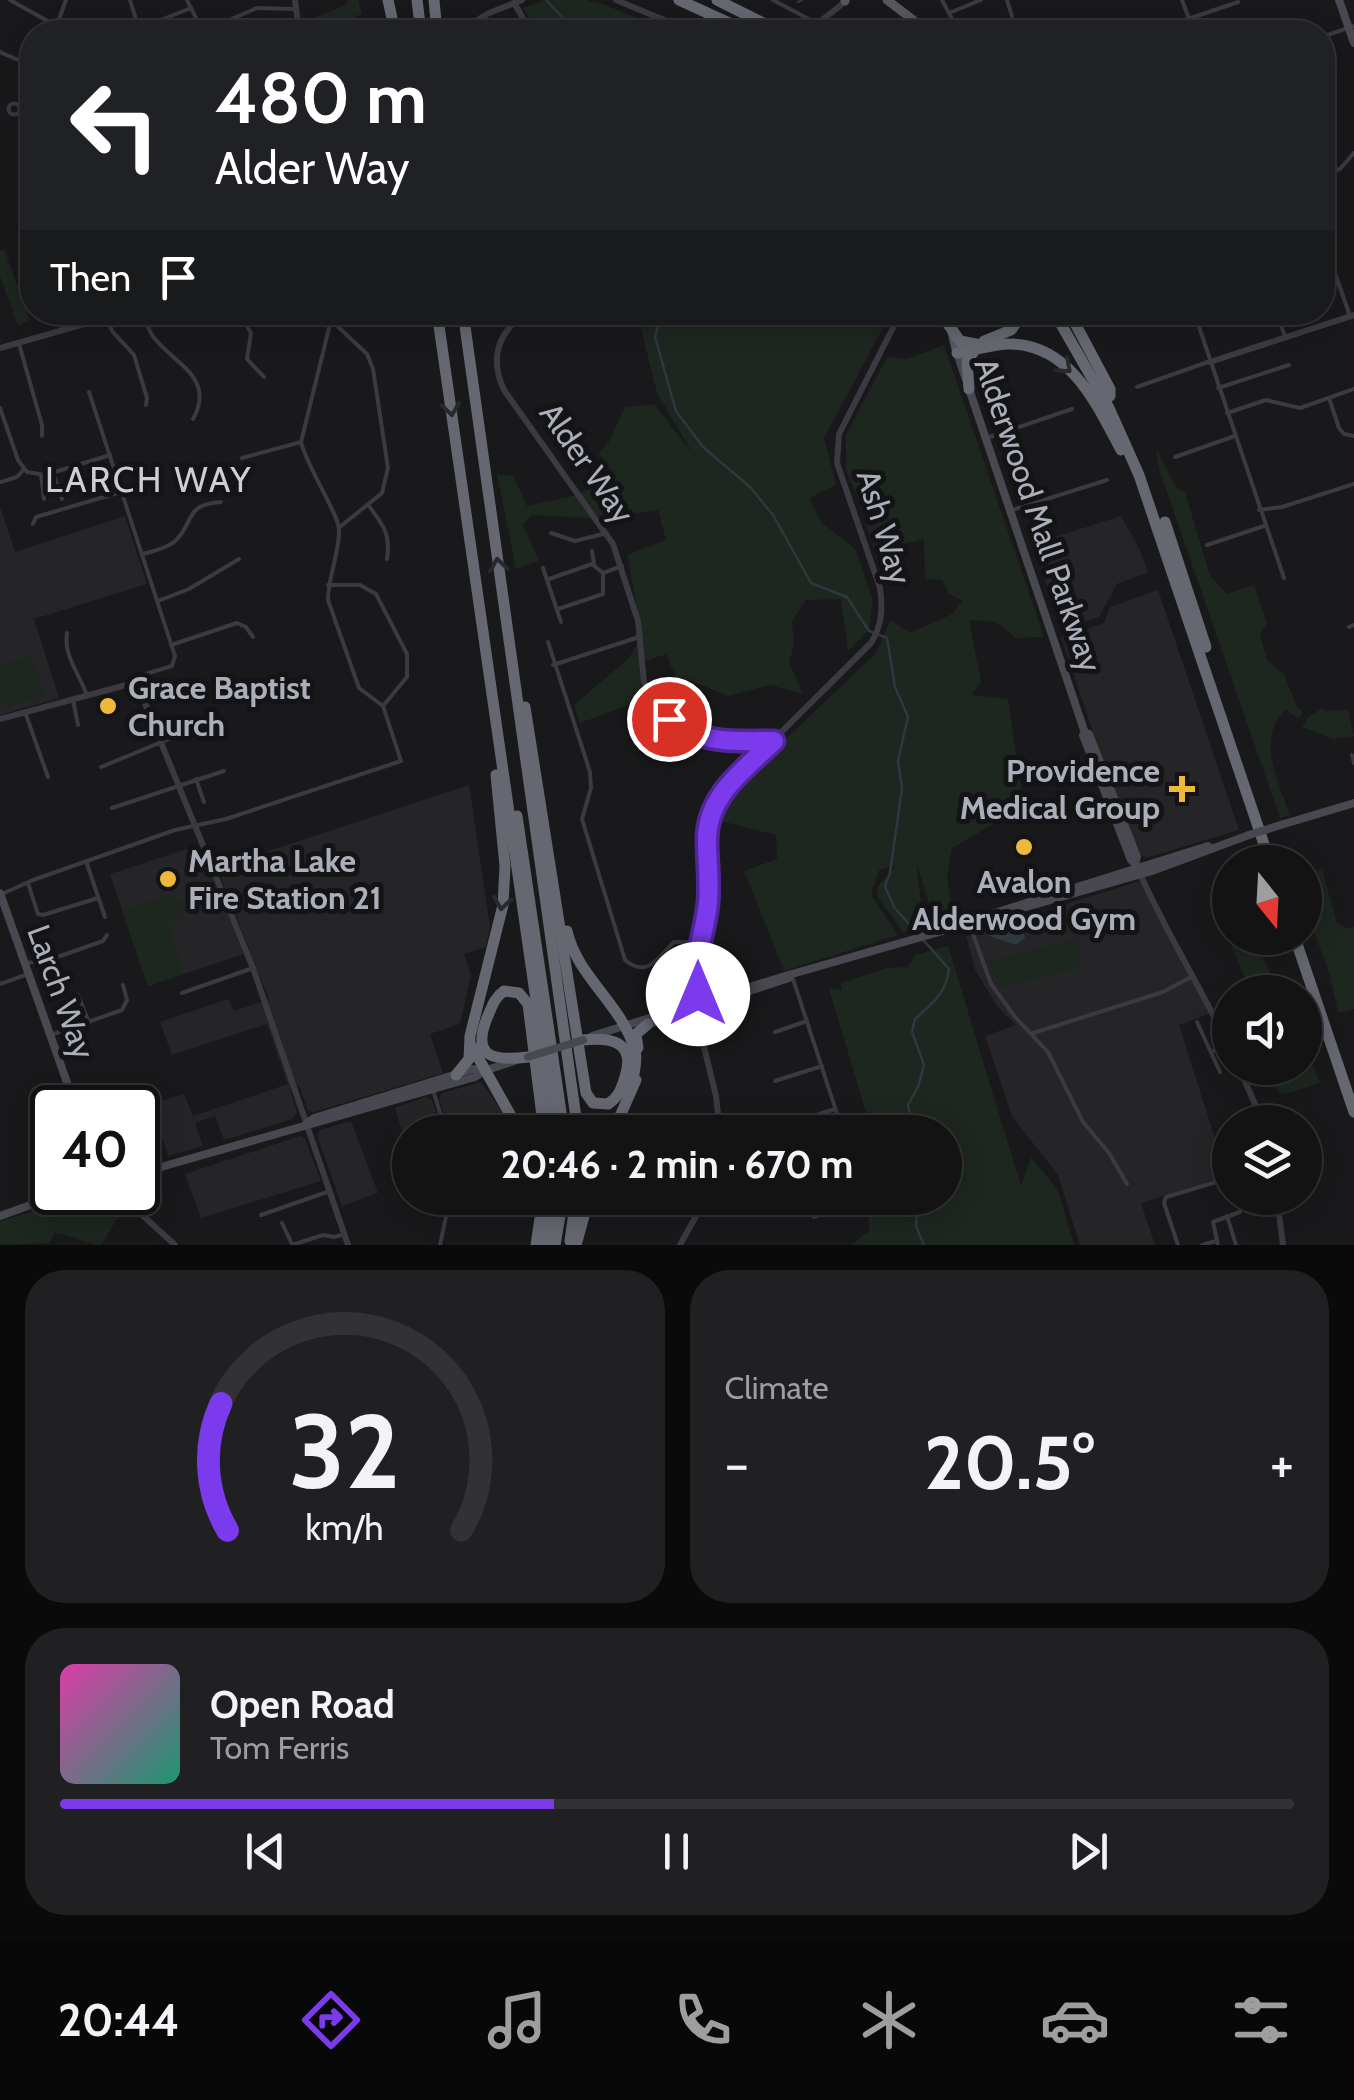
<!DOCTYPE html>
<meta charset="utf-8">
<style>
body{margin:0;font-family:Cabin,sans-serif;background:#202022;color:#f1f3f6;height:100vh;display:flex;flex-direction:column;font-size:38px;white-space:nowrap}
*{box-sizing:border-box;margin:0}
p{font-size:32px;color:#9d9ea0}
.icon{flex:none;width:55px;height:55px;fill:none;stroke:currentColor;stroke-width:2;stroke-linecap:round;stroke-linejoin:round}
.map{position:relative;height:1245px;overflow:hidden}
.sheet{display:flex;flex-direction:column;gap:25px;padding:25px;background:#0a0a0b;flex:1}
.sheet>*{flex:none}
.guide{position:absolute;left:20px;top:20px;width:1315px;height:305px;border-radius:40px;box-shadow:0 5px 25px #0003,0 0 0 2px #323234;background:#202124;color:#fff;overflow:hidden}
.needle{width:65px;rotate:162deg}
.controls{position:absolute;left:1212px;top:845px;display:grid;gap:20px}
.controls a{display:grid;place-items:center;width:110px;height:110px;border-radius:50%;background:#131314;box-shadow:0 5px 25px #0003,0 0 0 2px #323234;font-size:50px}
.speed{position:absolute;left:30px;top:1085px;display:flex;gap:20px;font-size:50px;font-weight:700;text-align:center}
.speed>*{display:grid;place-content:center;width:130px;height:130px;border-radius:50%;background:#131314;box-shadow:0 5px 25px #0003,0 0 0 2px #323234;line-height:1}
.speed .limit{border:5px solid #111;border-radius:15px;background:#fff;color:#111}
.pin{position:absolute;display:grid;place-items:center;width:85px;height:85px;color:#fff;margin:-42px;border:5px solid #fff;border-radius:50%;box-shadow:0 2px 10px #0007}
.me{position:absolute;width:110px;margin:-55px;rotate:0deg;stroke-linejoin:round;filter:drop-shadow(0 0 8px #0008)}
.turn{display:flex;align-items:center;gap:35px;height:210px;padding:0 30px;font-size:45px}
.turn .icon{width:130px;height:130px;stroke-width:2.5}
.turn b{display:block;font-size:70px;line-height:85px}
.then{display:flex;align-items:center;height:95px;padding:0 30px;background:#0003;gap:20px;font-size:38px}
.big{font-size:75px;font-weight:800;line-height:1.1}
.sheet .card{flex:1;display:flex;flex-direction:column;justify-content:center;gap:15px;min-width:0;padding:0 35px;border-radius:40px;background:#202022}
.sheet .dial{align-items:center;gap:0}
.dial svg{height:260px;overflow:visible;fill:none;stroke:#323234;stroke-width:7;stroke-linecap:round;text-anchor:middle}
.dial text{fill:#f1f3f6;stroke:none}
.song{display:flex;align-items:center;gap:30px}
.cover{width:120px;height:120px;border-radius:15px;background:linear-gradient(135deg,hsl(320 70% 55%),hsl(160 70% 35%))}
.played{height:10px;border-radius:5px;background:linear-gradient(90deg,#7c3aed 40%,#323234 40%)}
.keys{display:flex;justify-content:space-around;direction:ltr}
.heat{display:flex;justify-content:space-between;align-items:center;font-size:55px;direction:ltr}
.sheet .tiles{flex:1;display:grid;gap:25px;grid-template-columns:1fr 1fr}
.card:last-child{grid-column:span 2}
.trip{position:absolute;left:392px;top:1115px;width:570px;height:100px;border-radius:50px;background:#131314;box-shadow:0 5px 25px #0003,0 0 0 2px #323234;font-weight:800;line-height:100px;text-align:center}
.tab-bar{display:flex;height:160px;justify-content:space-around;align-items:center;background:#080808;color:#9d9ea0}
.tab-bar .icon{width:70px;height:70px}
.tab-bar .selected{color:#7c3aed}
.tab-bar b{font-size:45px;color:#f1f3f6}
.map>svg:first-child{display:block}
</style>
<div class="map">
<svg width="1354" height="1245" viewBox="0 0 1354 1245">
<rect width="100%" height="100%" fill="#19191b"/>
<!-- built -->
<g fill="#252528">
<polygon points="0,507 15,552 125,516 147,584 34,619 59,698 0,715"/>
<polygon points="1121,516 1140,550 1148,572 1117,584 1099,617 1061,629 1033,544"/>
<polygon points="1158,590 1239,830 1146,858 1140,854 1116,800 1061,637 1104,623 1110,607"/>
<polygon points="469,785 490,926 486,947 464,954 471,975 460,1024 430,1034 443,1073 314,1112 308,1110 299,1085 290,1089 297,1112 293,1119 224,1140 215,1116 195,1123 203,1146 168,1156 151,1104 184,1094 193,1116 288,1084 267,1024 172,1055 160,1022 228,999 234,1011 269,999 217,868"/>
<polygon points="199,845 244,954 148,986 110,874"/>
<polygon points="1136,882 1141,883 1211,1013 1179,1025 1227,1176 1141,1203 1155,1245 1080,1245 1058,1175 1012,1116 985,1036 1016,1025 997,1006 975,970 966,936"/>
<polygon points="481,1082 510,1122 475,1132 450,1132 439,1100 442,1093"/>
<polygon points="65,1094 70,1107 52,1108 52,1168 31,1106"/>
<polygon points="426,1097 432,1100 443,1132 410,1132 410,1147 407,1148 395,1108"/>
<polygon points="351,1121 378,1193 342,1206 317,1135 320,1130"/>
<polygon points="300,1136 305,1139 321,1181 201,1218 185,1174"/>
</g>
<!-- green -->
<g fill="#1e2620">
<polygon points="348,0 358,0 362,14 329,27 315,28 312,19 344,6"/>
<polygon points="545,0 586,0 603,4 670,32 538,32 523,8"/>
<polygon points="4,249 30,320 18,326 0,276 0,250"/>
<polygon points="637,313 891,313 824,438 836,485 809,498 821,522 856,550 873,601 869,630 848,651 841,599 806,600 792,621 794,645 789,662 803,694 770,685 728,696 691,681 677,680 666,654 643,662 642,700 580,723 574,705 629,658 642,635 627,555 666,540 658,510 601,519 532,515 523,525 539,561 516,569 497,474 513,476 527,506 573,496 615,476 598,453 609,442 625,407 654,404 695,457 657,393"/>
<polygon points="944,345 1044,637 1016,638 996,622 969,620 981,682 971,695 1008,699 1022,794 993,804 997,822 952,848 947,877 953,917 935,925 916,860 921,903 932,925 903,932 878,898 877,887 896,866 879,870 871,895 898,935 784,971 744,871 777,859 776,835 717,820 731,791 877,652 890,620 910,633 952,614 962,601 949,593 942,580 925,579 924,539 875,551 866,523 882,513 878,495 859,500 846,471 846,435 887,357 907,359"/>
<path d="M1156 449 1176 487 1185 492 1210 576 1227 594 1254 585 1267 623 1260 634 1267 660 1284 674 1296 705 1303 713 1298 718 1285 710C1256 741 1278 780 1290 815L1280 818 1159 469Z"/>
<polygon points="31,656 45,696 4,708 0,696 0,665"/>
<polygon points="1323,708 1325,711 1348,710 1354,736 1333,739 1302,727 1309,716"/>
<polygon points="1322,870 1337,923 1348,929 1354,927 1354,1009 1338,1013 1330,975 1305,907 1305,872"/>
<polygon points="166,896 175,896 177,902 183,901 185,908 180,910 181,915 168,924 184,974 148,986 122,911"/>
<polygon points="1230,900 1230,938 1254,938 1279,992 1251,992 1214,905"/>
<polygon points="1076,938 1081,967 1002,987 988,962"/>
<polygon points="948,946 1021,1186 1031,1157 1058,1190 1074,1245 851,1245 870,1230 867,1208 879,1198 945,1198 945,1132 872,1132 829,989 842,990 841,983 887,968 908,967 915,955"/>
<polygon points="1305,1048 1320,1083 1282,1095 1257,1068 1305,1068"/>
<path d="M93 1193H108L124 1208 101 1245C85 1245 72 1234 55 1233L49 1243 0 1245V1221Z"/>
</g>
<!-- water -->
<polygon fill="#2f373f" points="1023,923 1025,938 1016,945 989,936 989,929"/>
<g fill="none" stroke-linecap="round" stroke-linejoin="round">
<!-- stream -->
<g stroke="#2f373f" stroke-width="2.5">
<polyline points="547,1 561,16 570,32"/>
<polyline points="798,2 802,0"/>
<path d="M662 312 655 337 676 411 703 447 750 487 773 515 811 583 847 597 869 631 887 638 895 687 908 717 898 761 902 788 890 873 885 886 894 907 949 969C947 992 932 1004 915 1019L912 1032 924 1065 918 1087 908 1105 913 1132"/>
<polyline points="918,1198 916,1226 924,1245"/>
</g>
<!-- minor -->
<g stroke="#3a3a40" stroke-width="4">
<polyline points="10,0 67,32"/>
<polyline points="130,0 139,29"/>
<polyline points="187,0 199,24"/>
<polyline points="773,0 818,24"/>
<polyline points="942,0 959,32"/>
<polyline points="1007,0 1012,16"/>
<polyline points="1182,0 1194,32"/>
<polyline points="949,13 981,0"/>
<polyline points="1096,26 1099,32"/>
<polyline points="56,27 66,0"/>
<polyline points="131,32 191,8"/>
<polyline points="202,32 257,8 294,9"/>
<polyline points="1150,32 1238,2"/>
<polyline points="1322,37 1354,26"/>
<polyline points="0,52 32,66"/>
<circle cx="14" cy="109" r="5.5"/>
<polyline points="19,104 32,89"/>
<polyline points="1322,174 1340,169 1354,153"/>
<polyline points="1322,236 1350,316"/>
<polyline points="105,312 112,331 134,355 147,398 146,405"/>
<path d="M144 312C146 320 148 329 152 335 170 362 217 376 193 419"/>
<polyline points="238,312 251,333 247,359 264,377"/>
<polyline points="1194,312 1284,578"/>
<polyline points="1277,312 1285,337"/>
<polyline points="1102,316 1112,312"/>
<polyline points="331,320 367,354 373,369 388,468 382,493 341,526"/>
<polyline points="19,344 42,425 42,436"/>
<polyline points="1137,387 1208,362"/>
<polyline points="1218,388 1289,365"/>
<polyline points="89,392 175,656 172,666 139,676 132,686"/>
<polyline points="1329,398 1339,428 1344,434 1354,436"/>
<polyline points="0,408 18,460 27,472 45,475 110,455"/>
<polyline points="1227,413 1266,400 1300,408 1354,389"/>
<polyline points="987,438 1072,409"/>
<polyline points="1175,457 1235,436"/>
<polyline points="242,458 301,442"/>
<polyline points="80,465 89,492"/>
<polyline points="53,473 62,499"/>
<polyline points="41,475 44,499"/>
<polyline points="1,482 17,477 24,469"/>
<path d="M369 506C383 525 391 534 387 559"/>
<polyline points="1012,510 1107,480"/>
<polyline points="1259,510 1282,507 1354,484"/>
<polyline points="33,524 36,517 121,492"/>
<polyline points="551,533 575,541 607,533"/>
<polyline points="1207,545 1264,526"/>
<polyline points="592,551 594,564"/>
<path d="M143 554C153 551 165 549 174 542 196 523 182 505 221 502"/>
<polyline points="543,568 561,622"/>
<polyline points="549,579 592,564 603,573"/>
<polyline points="328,585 360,585 376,594 407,654 407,677 383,706"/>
<polyline points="158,601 189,589 239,559"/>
<polyline points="558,609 603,594 603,573 622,566"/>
<polyline points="1349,627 1354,625"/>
<path d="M67 633C63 656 80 674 87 696"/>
<path d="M548 642 590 772 591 788 582 819 625 960C648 979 658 957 674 942H698"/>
<polyline points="171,645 237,623 246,627 253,637"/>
<polyline points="553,665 639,637"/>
<polyline points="73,700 78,725"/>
<polyline points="25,712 48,777"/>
<polyline points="1352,755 1354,763"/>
<polyline points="101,767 169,739 193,737 204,732"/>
<polyline points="1059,772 1091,760"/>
<polyline points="196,779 204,802"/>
<polyline points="112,808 224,771"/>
<polyline points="86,861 105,917"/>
<polyline points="28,883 38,914 43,915 98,898"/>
<path d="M2 894 33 880 175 830 226 819 401 761 383 706 359 688 328 600C328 576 340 552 339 529 338 513 307 467 301 442L333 312"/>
<polyline points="970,926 991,984 1015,1017 1048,1052 1083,1122 1109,1153 1127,1184"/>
<polyline points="24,963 46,961 103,941 107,935"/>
<polyline points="792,976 843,1132"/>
<polyline points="0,984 28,974"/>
<polyline points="182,993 253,968"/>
<polyline points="78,995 89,1023"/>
<polyline points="1197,1022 1220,1072"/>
<polyline points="775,1032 807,1021"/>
<polyline points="1033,1033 1163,992 1193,976"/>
<polyline points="51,1035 122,1010 127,1000 123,985"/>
<polyline points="1211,1052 1228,1044"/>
<polyline points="775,1081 822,1066"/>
<polyline points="433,1090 446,1132"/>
<polyline points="801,1120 835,1109"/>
<polyline points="1305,1161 1321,1156"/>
<polyline points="261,1215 327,1192"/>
<polyline points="1227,1216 1236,1245"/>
<polyline points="814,1217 854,1203 860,1198"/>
<polyline points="282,1223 292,1244"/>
<polyline points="292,1245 323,1235 334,1237 345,1234"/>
<polyline points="440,1245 450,1198"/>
<polyline points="1178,1245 1164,1203 1166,1197 1216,1182 1226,1183"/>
<polyline points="1202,1245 1216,1241"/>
<polyline points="1218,1245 1213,1222 1240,1212"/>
</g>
<!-- tertiary -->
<g stroke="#3a3a40" stroke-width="6">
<polyline points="295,0 299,32"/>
<polyline points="616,0 693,32"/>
<polyline points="514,3 531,32"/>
<polyline points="818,24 830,32"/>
<polyline points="457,32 489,13 522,0"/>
<polyline points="807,32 846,1"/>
<path d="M528 312C498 331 489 358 504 390L613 544 638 621 644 682 658 709 682 728 702 738 773 741"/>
<polyline points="0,348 126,312"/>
<polyline points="1210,362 1354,315"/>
<polyline points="0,719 126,685 140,691 253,968 348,1245"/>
<path d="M1140 874C1167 934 1202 989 1230 1049"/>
<polyline points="696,1003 698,994 694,974 699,944"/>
<polyline points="1239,1068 1263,1122"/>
<path d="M720 1132 716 1096 688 981 691 961 709 902 708 823 717 800 728 785 871 643C882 625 883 609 880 588L837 463 839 434 901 312"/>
<polyline points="117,1192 175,1245"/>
<polyline points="1277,1198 1283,1245"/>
<polyline points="680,1245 706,1198"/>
</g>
<!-- secondary -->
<g stroke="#484950" stroke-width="8">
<polyline points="1339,0 1354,43"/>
<polyline points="957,353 1085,733 1089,734 1137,857 1135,863"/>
<polyline points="1085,733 1083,735 1131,860 1137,865"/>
<polyline points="1284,824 1354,803"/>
<polyline points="0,893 76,1108"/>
<polyline points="972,920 1208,846 1211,848"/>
<polyline points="646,1025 789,978"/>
<polyline points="592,1036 785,976 1152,871 1249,835"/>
<polyline points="307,1123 314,1118 473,1069 484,1071"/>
<polyline points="138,1170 161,1167"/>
<polyline points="138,1177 155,1173 161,1167 475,1077 484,1071 514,1061"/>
<polyline points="0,1216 50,1198 80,1192"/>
</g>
<!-- primary -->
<g stroke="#56575f" stroke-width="9">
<polyline points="887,0 929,32"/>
<polyline points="845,1 845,0"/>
<polyline points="947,312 957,353"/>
</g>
<!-- motorway -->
<g stroke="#666871" stroke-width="11">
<polyline points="388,0 395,32"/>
<polyline points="417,0 421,32"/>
<polyline points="434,0 437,32"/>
<polyline points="679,0 749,32"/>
<polyline points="717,0 781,32"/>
<polyline points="437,312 555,1132"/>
<polyline points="463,312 578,1132"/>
<polyline points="1054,312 1109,408 1139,475 1270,862"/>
<polyline points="1069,312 1110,389 1110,396"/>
<polyline points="948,324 960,341 976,344"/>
<polyline points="984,341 1011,330 1024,312"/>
<path d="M957 353C975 351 993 343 1012 344 1071 346 1097 405 1121 450"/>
<polyline points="969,389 967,361 975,350"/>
<polyline points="1165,522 1206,647"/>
<path d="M525 707 586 1093 593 1103 608 1104C619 1097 621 1089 625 1077 636 1042 612 1037 583 1040"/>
<polyline points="517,816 564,1132"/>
<path d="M567 931C577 977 623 1005 635 1051 638 1062 633 1073 633 1083"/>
<polyline points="1295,938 1354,1112"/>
<polyline points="471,1045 520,1132"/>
<polyline points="638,1048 636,1034 648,1024"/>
<path d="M528 1057C494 1061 471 1058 487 1018 492 1007 494 998 504 991L519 993 528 1004 544 1132"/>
<polyline points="456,1075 469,1059 470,1036 503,905 505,866 496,775"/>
<polyline points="613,1132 636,1080"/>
<polyline points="570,1241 576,1198"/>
<polyline points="536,1245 543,1198"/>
<polyline points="545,1245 552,1198"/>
<polyline points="555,1245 563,1198"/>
<polyline points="576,1245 589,1198"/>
</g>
<!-- secondary-bridge -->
<g stroke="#484950" stroke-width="8">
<polyline points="1249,835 1284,824"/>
<polyline points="528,1057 583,1040"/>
</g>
</g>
<!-- one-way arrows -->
<defs><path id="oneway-chevron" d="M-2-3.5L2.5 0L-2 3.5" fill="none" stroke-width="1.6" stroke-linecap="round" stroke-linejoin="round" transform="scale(2.5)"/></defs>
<g stroke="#28292d">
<use href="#oneway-chevron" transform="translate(1065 367) rotate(42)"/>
<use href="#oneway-chevron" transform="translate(451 409) rotate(82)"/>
<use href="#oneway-chevron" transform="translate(498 565) rotate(-98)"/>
<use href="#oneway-chevron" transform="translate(502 903) rotate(98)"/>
</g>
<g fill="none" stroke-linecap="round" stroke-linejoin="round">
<defs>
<path id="route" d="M669 719C705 745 732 741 774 741 745 769 706 796 707 841 707 861 710 882 708 903 705 935 691 962 698 994"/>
</defs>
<!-- route casing -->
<use href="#route" stroke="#51269a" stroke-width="25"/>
<!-- route -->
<use href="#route" stroke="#7c3aed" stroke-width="18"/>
</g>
<!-- markers -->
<g fill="#efb83c" stroke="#141416" stroke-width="4">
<circle cx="108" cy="706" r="10"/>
<path d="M1177 774h10v10h10v10h-10v10h-10v-10h-10v-10h10z"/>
<circle cx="1024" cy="847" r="10"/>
<circle cx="168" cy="879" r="10"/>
</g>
<g text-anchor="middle" stroke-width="10" stroke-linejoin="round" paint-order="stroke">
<!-- street labels -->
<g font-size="32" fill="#abafba" stroke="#141416">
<text transform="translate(587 463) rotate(55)" y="11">Alder Way</text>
<text transform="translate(1038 515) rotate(71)" y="11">Alderwood Mall Parkway</text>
<text transform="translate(884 527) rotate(73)" y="11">Ash Way</text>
<text transform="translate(61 992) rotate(70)" y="11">Larch Way</text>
</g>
<!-- poi labels -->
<g font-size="32" font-weight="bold" fill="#abafba" stroke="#141416" text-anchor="start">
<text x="128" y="699">Grace Baptist<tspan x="128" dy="37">Church</tspan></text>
<text x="1160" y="782" text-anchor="end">Providence<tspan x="1160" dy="37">Medical Group</tspan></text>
<text x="188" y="872">Martha Lake<tspan x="188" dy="37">Fire Station 21</tspan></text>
<text x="1024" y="893" text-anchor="middle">Avalon<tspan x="1024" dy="37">Alderwood Gym</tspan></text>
</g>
<!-- neighbourhood labels -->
<g font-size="35" letter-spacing="2.5" fill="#cccfd6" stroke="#141416">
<text x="149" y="492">LARCH WAY</text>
</g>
</g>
</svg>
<div class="controls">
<a><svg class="needle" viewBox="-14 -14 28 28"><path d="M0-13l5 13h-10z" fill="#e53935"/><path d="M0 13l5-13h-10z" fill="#9d9ea0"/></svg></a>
<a><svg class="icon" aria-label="sound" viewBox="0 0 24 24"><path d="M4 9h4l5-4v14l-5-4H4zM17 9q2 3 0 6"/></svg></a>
<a><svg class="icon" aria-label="layers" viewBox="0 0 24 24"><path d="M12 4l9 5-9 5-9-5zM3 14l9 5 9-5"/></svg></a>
</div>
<div class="speed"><div class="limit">40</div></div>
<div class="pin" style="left:669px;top:719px;background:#d93025"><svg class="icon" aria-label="arrive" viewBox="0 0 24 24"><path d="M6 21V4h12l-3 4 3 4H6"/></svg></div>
<svg class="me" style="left:698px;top:994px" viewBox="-20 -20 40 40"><circle r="19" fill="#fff"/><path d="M0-13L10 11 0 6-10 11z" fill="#7c3aed"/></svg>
<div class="trip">20:46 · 2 min · 670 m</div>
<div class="guide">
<div class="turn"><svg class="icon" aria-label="left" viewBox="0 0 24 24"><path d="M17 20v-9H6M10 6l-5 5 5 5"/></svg><div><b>480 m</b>Alder Way</div></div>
<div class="then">Then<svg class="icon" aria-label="arrive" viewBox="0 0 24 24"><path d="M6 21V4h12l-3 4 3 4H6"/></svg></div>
</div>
</div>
<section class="sheet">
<div class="tiles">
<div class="card dial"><svg viewBox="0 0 100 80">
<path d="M14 69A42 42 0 1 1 86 69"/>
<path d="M14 69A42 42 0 0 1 12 30" stroke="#7c3aed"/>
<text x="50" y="56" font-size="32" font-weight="700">32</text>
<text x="50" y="72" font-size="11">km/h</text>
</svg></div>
<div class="card"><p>Climate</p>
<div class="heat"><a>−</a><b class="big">20.5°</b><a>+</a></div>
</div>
<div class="card">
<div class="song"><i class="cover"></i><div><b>Open Road</b><p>Tom Ferris</p></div></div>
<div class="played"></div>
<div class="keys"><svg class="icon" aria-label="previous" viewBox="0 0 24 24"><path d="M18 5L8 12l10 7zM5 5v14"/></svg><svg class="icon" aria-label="pause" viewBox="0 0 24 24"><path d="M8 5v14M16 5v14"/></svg><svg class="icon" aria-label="next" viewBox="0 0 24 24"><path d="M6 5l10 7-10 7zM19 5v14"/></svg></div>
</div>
</div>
</section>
<nav class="tab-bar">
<b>20:44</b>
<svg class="icon selected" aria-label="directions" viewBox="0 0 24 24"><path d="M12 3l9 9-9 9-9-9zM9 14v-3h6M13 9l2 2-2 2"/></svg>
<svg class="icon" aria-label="music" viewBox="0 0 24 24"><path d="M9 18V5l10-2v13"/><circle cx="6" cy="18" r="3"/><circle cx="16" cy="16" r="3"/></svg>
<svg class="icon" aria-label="phone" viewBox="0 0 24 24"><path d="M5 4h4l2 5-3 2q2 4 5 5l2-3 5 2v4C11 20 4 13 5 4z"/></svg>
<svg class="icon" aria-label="climate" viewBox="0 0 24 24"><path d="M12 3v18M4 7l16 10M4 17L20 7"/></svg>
<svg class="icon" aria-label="car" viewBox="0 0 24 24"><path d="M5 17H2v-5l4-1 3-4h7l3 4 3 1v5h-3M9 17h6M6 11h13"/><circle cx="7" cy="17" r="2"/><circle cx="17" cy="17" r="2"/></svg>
<svg class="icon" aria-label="filters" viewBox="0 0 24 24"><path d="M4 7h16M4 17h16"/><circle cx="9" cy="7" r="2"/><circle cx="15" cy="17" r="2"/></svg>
</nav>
